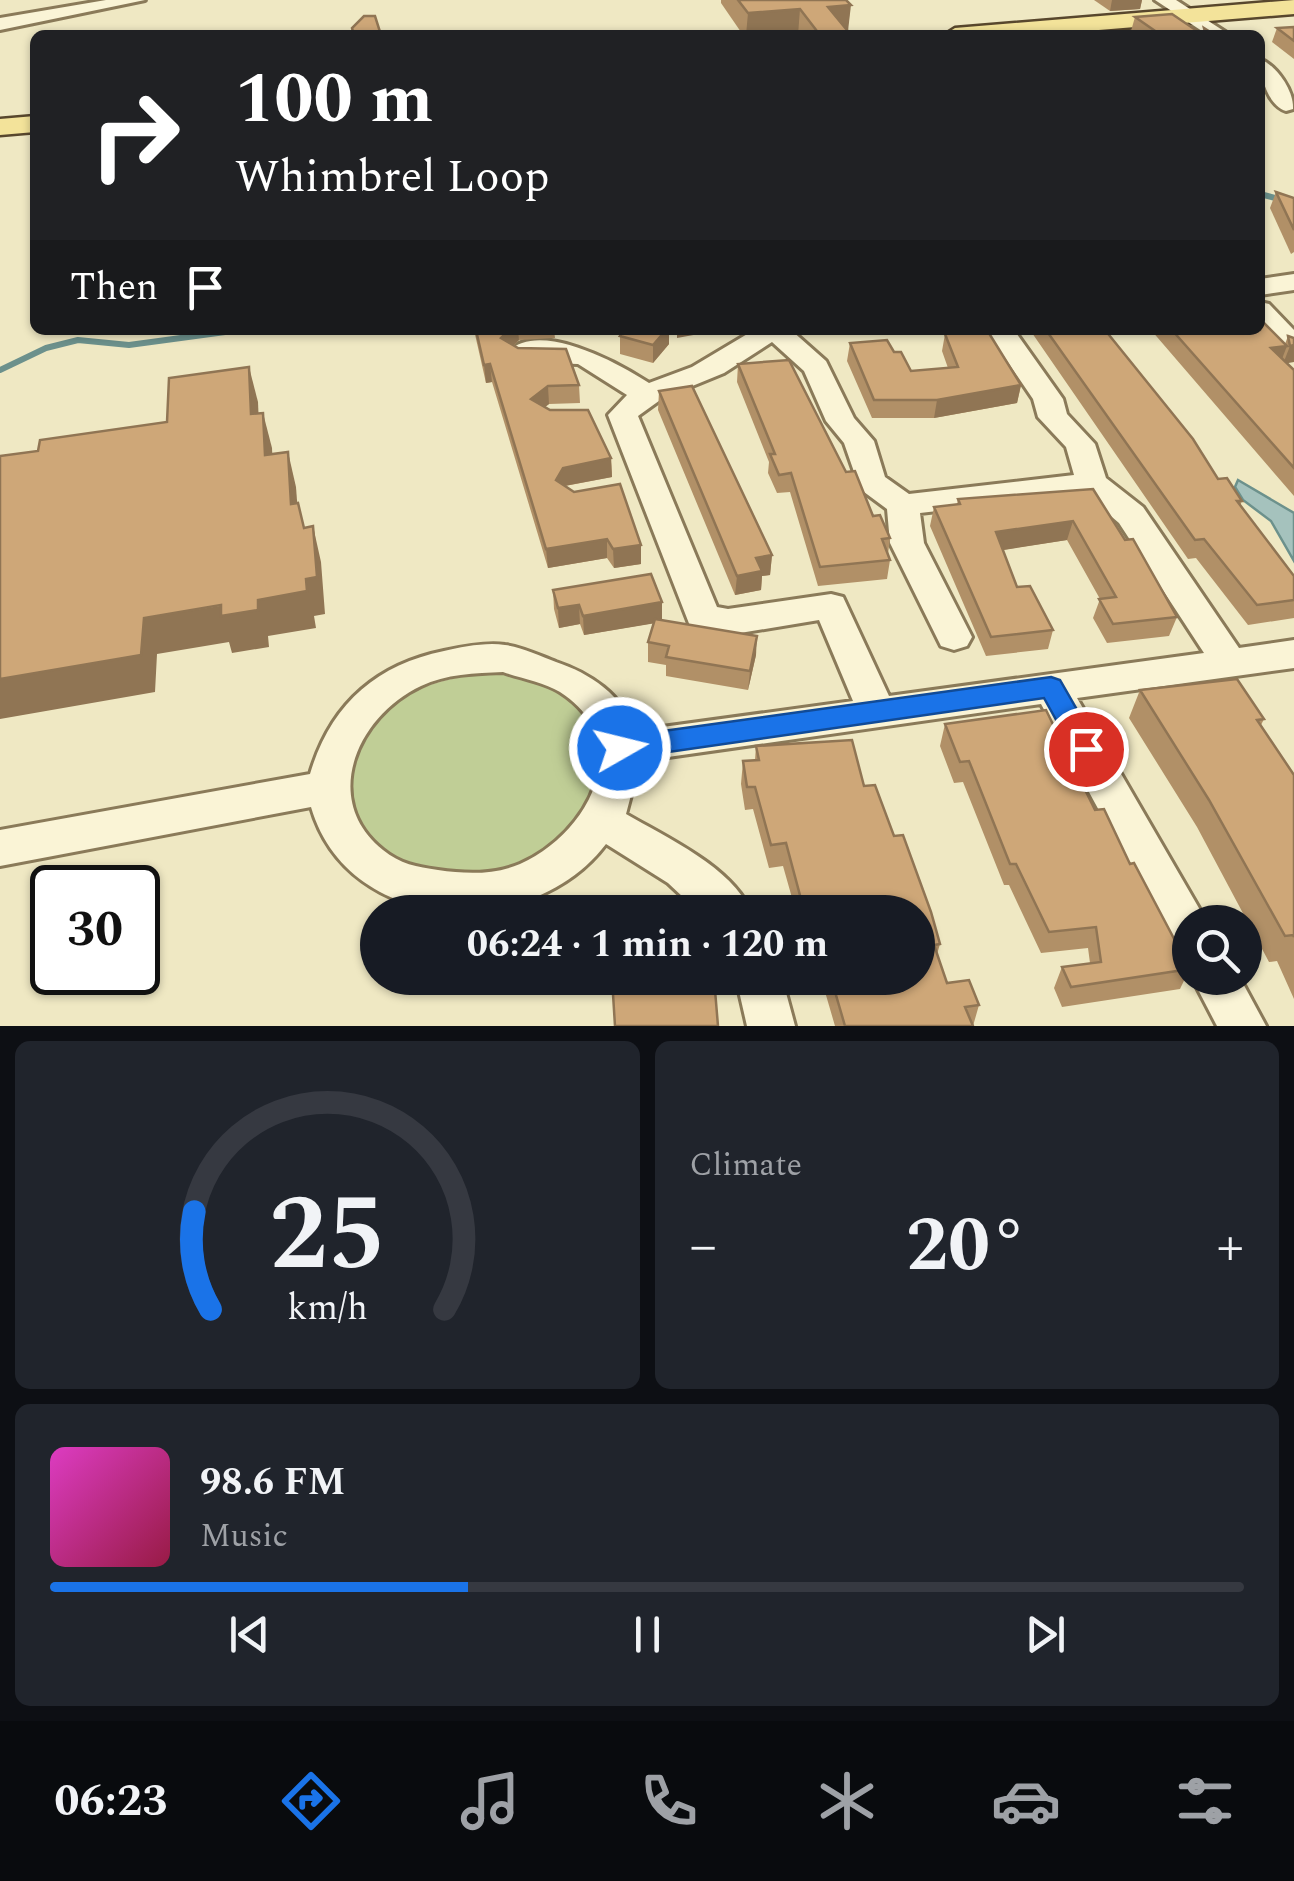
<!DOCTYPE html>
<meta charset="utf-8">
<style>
body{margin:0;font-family:Spectral,serif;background:#20242c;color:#f1f3f6;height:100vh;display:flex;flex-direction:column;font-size:38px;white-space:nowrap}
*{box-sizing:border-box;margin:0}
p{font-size:32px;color:#9ea1a6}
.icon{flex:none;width:55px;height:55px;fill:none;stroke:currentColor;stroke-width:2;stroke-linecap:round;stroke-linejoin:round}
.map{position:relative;height:1026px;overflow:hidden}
.side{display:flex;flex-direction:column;gap:15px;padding:15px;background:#0d0f14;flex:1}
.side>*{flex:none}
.banner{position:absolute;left:30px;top:30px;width:1235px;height:305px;border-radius:15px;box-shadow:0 2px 8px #0004;background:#202124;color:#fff;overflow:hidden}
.controls{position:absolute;left:1172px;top:905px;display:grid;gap:20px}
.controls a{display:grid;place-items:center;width:90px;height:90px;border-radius:50%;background:#171b24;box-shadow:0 2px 8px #0004;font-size:50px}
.speed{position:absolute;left:30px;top:865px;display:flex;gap:20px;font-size:50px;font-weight:700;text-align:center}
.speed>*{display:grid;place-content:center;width:130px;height:130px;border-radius:50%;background:#171b24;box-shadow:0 2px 8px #0004;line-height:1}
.speed .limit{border:5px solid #111;border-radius:15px;background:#fff;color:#111}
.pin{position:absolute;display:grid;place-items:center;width:85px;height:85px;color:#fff;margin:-42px;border:5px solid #fff;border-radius:50%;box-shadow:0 2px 10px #0007}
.me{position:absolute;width:110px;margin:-55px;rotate:82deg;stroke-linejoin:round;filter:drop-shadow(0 0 8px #0008)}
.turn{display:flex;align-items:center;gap:35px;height:210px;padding:0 40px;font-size:45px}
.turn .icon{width:130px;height:130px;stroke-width:2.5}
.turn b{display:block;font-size:70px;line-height:85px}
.then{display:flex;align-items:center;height:95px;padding:0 40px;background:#0003;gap:20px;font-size:38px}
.big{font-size:75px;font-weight:700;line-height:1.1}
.side .tile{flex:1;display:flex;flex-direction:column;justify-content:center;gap:15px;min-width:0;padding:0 35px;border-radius:15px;background:#20242c}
.side .dial{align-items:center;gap:0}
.dial svg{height:260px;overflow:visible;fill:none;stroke:#363941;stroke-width:7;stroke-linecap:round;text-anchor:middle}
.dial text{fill:#f1f3f6;stroke:none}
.song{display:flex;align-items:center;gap:30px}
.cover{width:120px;height:120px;border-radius:15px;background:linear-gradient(135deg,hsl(310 70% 55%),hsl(340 70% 35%))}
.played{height:10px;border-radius:5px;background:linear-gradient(90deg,#1a73e8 35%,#363941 35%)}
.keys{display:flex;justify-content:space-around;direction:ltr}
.heat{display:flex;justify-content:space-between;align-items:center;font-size:55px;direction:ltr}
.side .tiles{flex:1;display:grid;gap:15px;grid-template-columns:1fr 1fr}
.tile:last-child{grid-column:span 2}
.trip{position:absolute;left:360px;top:895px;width:575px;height:100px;border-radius:50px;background:#171b24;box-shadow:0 2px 8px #0004;font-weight:700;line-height:100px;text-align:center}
.tab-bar{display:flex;height:160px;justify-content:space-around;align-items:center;background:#090b0e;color:#9ea1a6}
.tab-bar .icon{width:70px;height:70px}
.tab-bar .selected{color:#1a73e8}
.tab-bar b{font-size:45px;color:#f1f3f6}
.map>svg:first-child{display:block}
</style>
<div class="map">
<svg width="1294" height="1026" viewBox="0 0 1294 1026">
<rect width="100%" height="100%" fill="#efe8c3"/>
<!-- green -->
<path fill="#c0ce96" d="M492 672C528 678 568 685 591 717 603 733 604 767 608 786L562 853 476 885 391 867 346 810C349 790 349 759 358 741 385 692 442 678 492 672Z"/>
<!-- water -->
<polygon fill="#a5c2bd" stroke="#6c918c" stroke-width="2.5" points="1238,480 1294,513 1294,561 1271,521 1243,500 1235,487"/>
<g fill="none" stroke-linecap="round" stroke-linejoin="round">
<!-- stream -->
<g stroke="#6c918c" stroke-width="6">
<polyline points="1260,194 1294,203"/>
<polyline points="0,370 46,348 78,340 129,345 240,330"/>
</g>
<defs>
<g id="minor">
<polygon points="106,0 145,0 0,30 0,18"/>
<polygon points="1155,0 1176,0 1230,35 1208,35"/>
<path d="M1260 59C1277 66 1294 91 1293 109L1286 111C1268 105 1260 77 1260 59Z"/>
<polygon points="1294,274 1294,290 1260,295 1260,279"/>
<polygon points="1260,302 1269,304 1294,330 1294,354 1284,352 1260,326"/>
<path d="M754 330H791L826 361 854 418 874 441 885 477 909 494 1074 475 1066 447 1038 417 1033 399 986 330H1014L1063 399 1067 414 1095 444 1106 478 1143 507 1239 648 1294 640V668L1077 698 1207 922H1190V954L1174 948 1041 704 640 761 626 814C667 838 732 867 751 912H699L668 883 606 844C531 943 348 935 311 807L0 866V830L310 774C330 706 375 665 444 651 462 647 486 642 505 645 522 647 540 656 556 662 589 673 624 695 633 731L853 701 819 620 728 635 690 626 608 415 627 395 578 364 520 362 506 354C536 317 620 364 649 383L692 367ZM772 342 804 371 826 421 844 443 860 489 887 509 890 543 941 646 954 650 967 646 972 637 924 543 920 513 1085 494 1119 523 1204 653 889 696 843 597 831 594 728 609 717 607 638 416 663 398 724 373ZM503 672C520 678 544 682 560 692 638 742 588 834 520 864 494 875 466 874 438 870 417 867 400 864 383 850 320 800 357 716 421 686 446 674 475 673 503 672Z"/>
<polygon points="736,978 782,978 795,1026 747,1026"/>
<polygon points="1192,978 1240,978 1266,1026 1217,1026"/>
</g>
<g id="major">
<polygon points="1294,0 1294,14 1038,35 944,35 955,28"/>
<polygon points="35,116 35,132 0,135 0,119"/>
</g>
</defs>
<!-- minor casing -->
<use href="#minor" stroke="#8a7a59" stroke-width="6"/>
<!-- major casing -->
<use href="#major" stroke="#58472d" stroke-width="5"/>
<!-- minor -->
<use href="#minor" fill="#faf4d6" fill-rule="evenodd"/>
<!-- major -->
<use href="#major" fill="#f3e39a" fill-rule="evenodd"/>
</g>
<!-- wall -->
<g fill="#b19067">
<polygon points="721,0 846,0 848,31 851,35 743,35 721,3"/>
<polygon points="1094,0 1142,0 1140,9 1110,11"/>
<polygon points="1135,17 1203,34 1204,28 1215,35 1137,35 1131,31"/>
<polygon points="1294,27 1294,59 1272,42 1277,28"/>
<polygon points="1276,192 1294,198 1294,252 1291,254 1270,208"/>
<polygon points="474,330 554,330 555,338 519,340 514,345 579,385 580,403 549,404 545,407 611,458 612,477 565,486 641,545 641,564 614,568 607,558 548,568 492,382 486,383"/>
<polygon points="1030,330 1105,330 1218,479 1242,501 1240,506 1294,576 1294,618 1248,625 1196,558 1188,559"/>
<polygon points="1151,330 1260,330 1285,344 1288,336 1294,338 1287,363 1294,370 1294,496"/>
<polygon points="945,334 1021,385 1017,403 934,418 872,418 847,361 850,343 894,352 911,371 948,368 942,351"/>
<polygon points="620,336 669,344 653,363 620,354"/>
<polygon points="738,364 846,472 873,516 890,538 888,554 890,560 887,579 818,586 790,492 777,493 768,473 769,462 737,382"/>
<polygon points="659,391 772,555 770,575 762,576 761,590 735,595 658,410"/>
<polygon points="1093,489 1125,540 1177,617 1169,636 1107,643 1093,618 1100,599 1067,540 1002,550 1017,587 1053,630 1048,649 986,656 930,526 934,507 957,505 958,499"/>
<polygon points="553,590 662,620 756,655 748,690 666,676 666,665 648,662 648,642 654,623 584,635 580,624 559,628 554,609"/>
<polygon points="1140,690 1264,719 1261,725 1294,775 1294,999 1277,961 1269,962 1197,827 1129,718"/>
<polygon points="945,724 1095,810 1130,864 1190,968 1180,989 1062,1007 1054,988 1062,967 1090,963 1088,948 1041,953 1009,885 1004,885 963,782 954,783 940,746"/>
<polygon points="756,746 864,786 894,836 940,944 937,954 947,983 979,1005 973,1026 835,1026 821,978 918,978 918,912 796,912 783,866 769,868 753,809 745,810 741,784 743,761 755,760"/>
</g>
<!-- shaded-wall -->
<g fill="#907554">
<polygon points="1112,0 1142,0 1140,9 1110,11"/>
<polygon points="851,5 848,31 828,7"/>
<polygon points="800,9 798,35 746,35 748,13"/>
<polygon points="509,330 518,330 519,340 503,355 501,338"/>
<polygon points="666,330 669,330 669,344 653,363 653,345"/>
<polygon points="677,330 721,330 677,338"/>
<polygon points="1294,345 1294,362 1283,364 1290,346"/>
<polygon points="1287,346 1280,364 1271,348"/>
<polygon points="490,364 492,382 486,383 484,365"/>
<polygon points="249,367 258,402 260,449 251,414"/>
<polygon points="1021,385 1017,403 934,418 937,400"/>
<polygon points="548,386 549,404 532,417 531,399"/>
<polygon points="263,413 272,448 274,491 265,455"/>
<polygon points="288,452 296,487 300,540 291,504"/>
<polygon points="611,458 612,477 564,486 556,480 563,468"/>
<polygon points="1073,521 1067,540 991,552 996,532"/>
<polygon points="313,526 321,562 325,614 314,616 316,628 268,636 269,647 232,653 229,642 157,654 155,692 0,719 0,679 144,618 258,600"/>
<polygon points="607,539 607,558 548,568 546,549"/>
<polygon points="641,545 641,564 614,568 613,549"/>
<polygon points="772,555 770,575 762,576 761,590 735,595 737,576 756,558"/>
<polygon points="662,602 662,622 584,635 583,616"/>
<polygon points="579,605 580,624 559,628 558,608"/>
<polygon points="757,636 756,655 748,690 750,671"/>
</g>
<!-- building -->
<g fill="#cea778" stroke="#907554" stroke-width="2.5">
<polygon points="738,0 846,0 851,5 828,7 851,35 820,35 800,9 748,13"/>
<polygon points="1172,14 1203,35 1161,35 1135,17"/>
<polygon points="364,16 375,16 381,35 354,35 352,28"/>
<polygon points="1294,27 1294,41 1277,28"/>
<polygon points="1204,28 1215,35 1206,35"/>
<polygon points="1276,192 1294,198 1294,230"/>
<polygon points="1260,319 1287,346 1271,348 1294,370 1294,468 1172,330 1260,330"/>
<polygon points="476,330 509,330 501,338 518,348 566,349 579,385 548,386 531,399 550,410 588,410 611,458 563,468 556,480 574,492 620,484 641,545 613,549 607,539 546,549 490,364 484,365"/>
<polygon points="625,330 666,330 653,345 620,336"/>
<polygon points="987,330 1021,385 937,400 874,400 850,343 887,340 894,352 901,352 911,371 958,367 945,334"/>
<polygon points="1046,330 1105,330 1193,439 1218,479 1227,478 1242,501 1237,501 1294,576 1294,600 1257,605 1204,539 1195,540"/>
<polygon points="1288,336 1294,338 1294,345 1290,346"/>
<polygon points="789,360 846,472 855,471 873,516 880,515 890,538 882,539 890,560 820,567 791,473 779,475 770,454 775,454 738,364"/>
<polygon points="249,367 251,414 263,413 265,455 288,452 291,504 298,503 304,528 313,526 317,577 306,579 307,591 258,600 258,610 221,616 221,605 144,618 141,655 0,679 0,456 38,451 40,440 167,422 169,378"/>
<polygon points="692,386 772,555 756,558 762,571 737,576 659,391"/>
<polygon points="1093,489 1125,540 1133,539 1177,617 1113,624 1099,599 1116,597 1073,521 996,532 1017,587 1030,586 1053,630 991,637 934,507 960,504 958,499"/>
<polygon points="651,574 662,602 583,616 579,605 558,608 553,590"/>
<polygon points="655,619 757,636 750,671 666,657 669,646 648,642"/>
<polygon points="1237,679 1264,719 1257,720 1294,775 1294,937 1293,935 1285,936 1209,800 1140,690"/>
<polygon points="1046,710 1095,810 1104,809 1130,864 1134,863 1190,969 1071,987 1062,967 1101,962 1096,927 1049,932 1016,864 1010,864 969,761 960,762 945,724"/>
<polygon points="852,740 864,786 875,785 894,836 903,835 931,912 940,944 934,945 947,983 969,980 979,1005 965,1007 973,1026 845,1026 831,978 918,978 918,912 813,912 809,898 801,899 786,843 771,845 755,787 747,787 743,761 759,760 756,746"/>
<polygon points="612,978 714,978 718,1026 615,1026"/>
</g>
<!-- route -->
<polygon fill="#1a73e8" stroke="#114b97" stroke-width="2.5" points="1051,677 1060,680 1095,741 1099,749 1095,756 1076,756 1044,698 620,759 611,755 607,748 611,740 620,737"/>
</svg>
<div class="controls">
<a><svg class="icon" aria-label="search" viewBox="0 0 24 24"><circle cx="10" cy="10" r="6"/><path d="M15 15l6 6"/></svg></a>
</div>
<div class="speed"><div class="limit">30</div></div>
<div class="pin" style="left:1086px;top:749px;background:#d93025"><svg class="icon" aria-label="arrive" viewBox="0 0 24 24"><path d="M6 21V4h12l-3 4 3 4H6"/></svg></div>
<svg class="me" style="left:620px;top:748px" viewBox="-20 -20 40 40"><circle r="17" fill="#1a73e8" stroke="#fff" stroke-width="3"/><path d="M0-11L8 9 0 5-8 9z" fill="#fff"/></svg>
<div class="trip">06:24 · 1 min · 120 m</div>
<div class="banner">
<div class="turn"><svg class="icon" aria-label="right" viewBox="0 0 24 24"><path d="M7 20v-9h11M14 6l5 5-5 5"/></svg><div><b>100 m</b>Whimbrel Loop</div></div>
<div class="then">Then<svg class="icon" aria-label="arrive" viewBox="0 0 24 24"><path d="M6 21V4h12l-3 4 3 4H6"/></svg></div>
</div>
</div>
<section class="side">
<div class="tiles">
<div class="tile dial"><svg viewBox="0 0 100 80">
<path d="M14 69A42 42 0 1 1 86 69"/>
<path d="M14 69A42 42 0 0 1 9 39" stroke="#1a73e8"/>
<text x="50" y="56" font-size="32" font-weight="700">25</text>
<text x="50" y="72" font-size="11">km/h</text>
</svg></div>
<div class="tile"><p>Climate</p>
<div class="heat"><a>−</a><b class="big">20°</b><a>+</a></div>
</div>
<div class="tile">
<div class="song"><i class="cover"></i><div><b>98.6 FM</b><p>Music</p></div></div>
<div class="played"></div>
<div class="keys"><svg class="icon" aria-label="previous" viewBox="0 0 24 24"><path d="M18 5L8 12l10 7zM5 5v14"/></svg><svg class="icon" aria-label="pause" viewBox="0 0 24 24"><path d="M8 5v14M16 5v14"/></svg><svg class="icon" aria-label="next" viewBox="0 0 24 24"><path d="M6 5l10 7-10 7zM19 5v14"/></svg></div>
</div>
</div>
</section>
<nav class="tab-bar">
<b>06:23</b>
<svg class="icon selected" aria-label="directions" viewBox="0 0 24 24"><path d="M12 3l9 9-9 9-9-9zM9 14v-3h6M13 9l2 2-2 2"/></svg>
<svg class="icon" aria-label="music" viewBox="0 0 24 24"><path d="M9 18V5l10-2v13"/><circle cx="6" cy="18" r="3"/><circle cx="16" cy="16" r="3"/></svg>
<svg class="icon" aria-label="phone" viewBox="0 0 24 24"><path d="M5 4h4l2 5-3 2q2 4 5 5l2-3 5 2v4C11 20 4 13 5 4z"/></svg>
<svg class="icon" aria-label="climate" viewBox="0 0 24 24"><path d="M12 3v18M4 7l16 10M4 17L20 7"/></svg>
<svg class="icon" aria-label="car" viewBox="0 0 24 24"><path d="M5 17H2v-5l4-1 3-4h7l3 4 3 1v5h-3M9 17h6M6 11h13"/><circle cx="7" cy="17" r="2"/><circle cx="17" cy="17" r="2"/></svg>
<svg class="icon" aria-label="filters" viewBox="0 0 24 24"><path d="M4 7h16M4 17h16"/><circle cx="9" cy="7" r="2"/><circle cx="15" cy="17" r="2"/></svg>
</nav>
